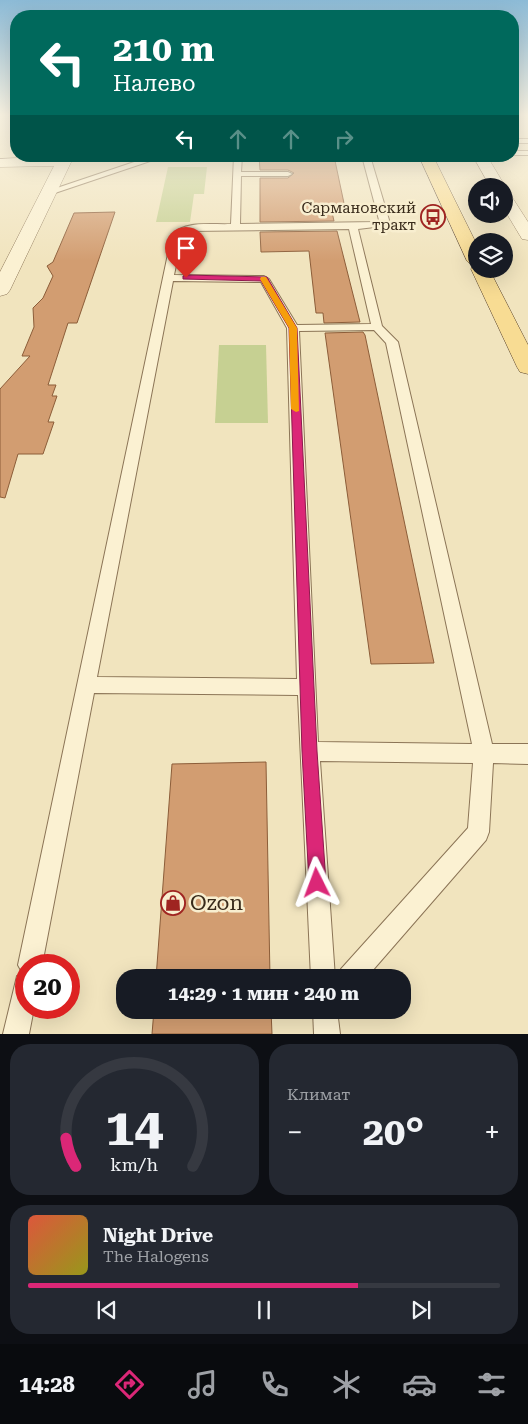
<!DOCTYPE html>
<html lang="ru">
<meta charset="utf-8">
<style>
body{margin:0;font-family:"Roboto Serif",serif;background:#242831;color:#f1f3f6;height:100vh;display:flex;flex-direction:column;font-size:19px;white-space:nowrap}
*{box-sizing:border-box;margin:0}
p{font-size:16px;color:#9ea1a6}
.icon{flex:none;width:28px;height:28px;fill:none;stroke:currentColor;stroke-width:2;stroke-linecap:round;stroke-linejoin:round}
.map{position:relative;height:1034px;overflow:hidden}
.drawer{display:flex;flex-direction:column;gap:10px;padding:10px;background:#0d0f14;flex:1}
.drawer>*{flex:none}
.hud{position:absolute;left:10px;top:10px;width:509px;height:152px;border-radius:20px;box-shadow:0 5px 20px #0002;background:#00695c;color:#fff;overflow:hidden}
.fabs{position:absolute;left:468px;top:178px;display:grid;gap:10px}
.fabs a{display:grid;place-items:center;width:45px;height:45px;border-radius:50%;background:#171b24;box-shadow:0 5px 20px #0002;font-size:25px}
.speed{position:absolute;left:15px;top:954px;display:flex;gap:10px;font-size:25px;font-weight:700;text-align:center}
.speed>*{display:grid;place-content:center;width:65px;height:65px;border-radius:50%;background:#171b24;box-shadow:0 5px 20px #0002;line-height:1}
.speed .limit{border:8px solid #d22;background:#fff;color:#111}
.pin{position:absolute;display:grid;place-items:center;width:42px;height:42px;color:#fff;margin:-51px -21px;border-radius:50% 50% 50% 0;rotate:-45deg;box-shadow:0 0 5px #0007}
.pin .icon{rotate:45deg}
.me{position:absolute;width:55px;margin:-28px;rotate:357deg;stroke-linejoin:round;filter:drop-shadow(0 0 4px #0008)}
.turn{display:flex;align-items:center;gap:18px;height:105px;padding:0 20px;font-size:22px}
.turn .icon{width:65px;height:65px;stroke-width:2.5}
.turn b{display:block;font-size:35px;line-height:42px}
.lanes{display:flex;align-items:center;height:48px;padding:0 20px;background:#0003;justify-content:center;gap:25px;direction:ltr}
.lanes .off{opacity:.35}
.big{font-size:38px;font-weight:700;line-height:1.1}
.drawer .card{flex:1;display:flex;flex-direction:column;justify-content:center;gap:8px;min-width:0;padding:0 18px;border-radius:20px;background:#242831}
.drawer .dial{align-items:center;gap:0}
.dial svg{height:130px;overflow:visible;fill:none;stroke:#363941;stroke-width:7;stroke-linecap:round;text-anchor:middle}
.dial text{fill:#f1f3f6;stroke:none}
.song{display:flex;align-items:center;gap:15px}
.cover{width:60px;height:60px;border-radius:8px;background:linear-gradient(135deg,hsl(10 70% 55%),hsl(60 70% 35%))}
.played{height:5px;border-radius:2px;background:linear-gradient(90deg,#db2777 70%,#363941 70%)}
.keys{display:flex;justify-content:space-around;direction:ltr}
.heat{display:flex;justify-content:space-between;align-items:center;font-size:28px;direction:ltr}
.drawer .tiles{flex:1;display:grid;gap:10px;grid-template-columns:1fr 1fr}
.card:last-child{grid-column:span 2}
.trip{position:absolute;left:116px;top:969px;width:295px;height:50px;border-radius:20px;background:#171b24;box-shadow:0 5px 20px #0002;font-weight:700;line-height:50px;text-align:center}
.dock{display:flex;height:80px;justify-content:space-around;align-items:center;background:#090b0e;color:#9ea1a6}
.dock .icon{width:35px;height:35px}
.dock .current{color:#db2777}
.dock b{font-size:22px;color:#f1f3f6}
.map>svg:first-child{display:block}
</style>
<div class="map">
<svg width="528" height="1034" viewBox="0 0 528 1034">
<rect width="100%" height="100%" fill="#f1e4be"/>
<!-- green -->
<g fill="#c6d092">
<polygon points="168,167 207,167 204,194 194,194 190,222 156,222"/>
<polygon points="219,345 266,345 268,423 215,423"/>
</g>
<!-- building -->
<g fill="#d29d71" stroke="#8c5d39">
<polygon points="259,156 334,156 345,208 331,208 334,221 260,222 260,178 288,178 294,173 288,170 260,170"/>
<polygon points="115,212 77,323 68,323 48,385 56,385 52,396 57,396 48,422 54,422 43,454 18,454 5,498 0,497 0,389 30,356 22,356 34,327 33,308 43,298 53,276 47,266 53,262 74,213"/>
<polygon points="337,231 360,322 324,323 323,313 316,313 309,251 261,252 260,232"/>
<polygon points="363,332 365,335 434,663 371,664 325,333"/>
<polygon points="266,762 270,978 156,978 172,764"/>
<polygon points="154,1010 271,1010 272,1034 152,1034"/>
</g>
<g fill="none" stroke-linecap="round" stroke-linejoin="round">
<defs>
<g id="service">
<rect x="512" y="139" width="16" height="4"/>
<rect x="512" y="151" width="16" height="4"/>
<polygon points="152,156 165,156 52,194 45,192"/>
<path d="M234 156H242L241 172H288L292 174 288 176H241L240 224 377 222 379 220 362 156H370L389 220 383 226 358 229 382 326 398 342 492 744H528V764L493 763 489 832 486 840 366 978H338L341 969 468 828 473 763 320 761 335 978H311L298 695 94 693 42 965H26V1008H34L29 1034H3L17 976 23 974 18 965 172 235C185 220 212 225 231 224ZM349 229 371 324 297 325 269 279 264 276 174 275 182 236 189 231ZM173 281 261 282 287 328 297 679 97 677ZM374 330 386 343 472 744 318 742 299 331Z"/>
<polygon points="313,1010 337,1010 340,1034 314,1034"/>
</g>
<g id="minor">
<polygon points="60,156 74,156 10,290 7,294 0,296 0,272 54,166 0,167 0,159"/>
<polygon points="473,156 487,156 505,186 504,187 490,186"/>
<polygon points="504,192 510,194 528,222 528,240 522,239 504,209"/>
</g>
<polygon id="primary" points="419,156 433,156 476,243 476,269 489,269 528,345 528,374 520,372 517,367 471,269 473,266 467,261"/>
</defs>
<!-- service casing -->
<use href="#service" stroke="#8b7456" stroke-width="2"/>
<!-- minor casing -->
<use href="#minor" stroke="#8b7456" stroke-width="1"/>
<!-- primary casing -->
<use href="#primary" stroke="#58412a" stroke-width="1"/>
<!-- service -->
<use href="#service" fill="#fbf1d2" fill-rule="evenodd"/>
<!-- minor -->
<use href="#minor" fill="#fbf1d2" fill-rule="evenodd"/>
<!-- primary -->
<use href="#primary" fill="#f8dc93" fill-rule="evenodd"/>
</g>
<!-- sky -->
<linearGradient id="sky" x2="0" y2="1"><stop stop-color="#8cbad6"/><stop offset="0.44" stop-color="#f9f3e2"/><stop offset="1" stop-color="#f9f3e2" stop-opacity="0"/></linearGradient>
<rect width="528" height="261" fill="url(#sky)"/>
<!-- route -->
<polygon fill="#db2777" stroke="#8e194d" points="186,275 267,277 297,328 317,751 326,883 323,889 317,891 311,889 309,883 302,751 289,328 261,281 183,279 183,276"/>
<!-- slow -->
<polygon fill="#f59e0b" points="261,277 266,277 297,328 299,411 296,412 291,409 289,328 260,279"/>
<!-- icons -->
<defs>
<symbol id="bus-ring" viewBox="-11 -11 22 22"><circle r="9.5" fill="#f8eecf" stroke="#9f2421" stroke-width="1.5"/><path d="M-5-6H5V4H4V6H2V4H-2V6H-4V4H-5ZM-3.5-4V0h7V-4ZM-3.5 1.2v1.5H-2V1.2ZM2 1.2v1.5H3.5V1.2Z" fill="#9f2421"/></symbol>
<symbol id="shop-ring" viewBox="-11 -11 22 22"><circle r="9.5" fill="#f8eecf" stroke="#9f2421" stroke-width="1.5"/><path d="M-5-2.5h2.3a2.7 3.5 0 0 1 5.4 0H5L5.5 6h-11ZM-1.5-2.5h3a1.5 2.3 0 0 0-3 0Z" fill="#9f2421"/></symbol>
</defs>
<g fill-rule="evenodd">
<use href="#bus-ring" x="419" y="203" width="28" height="28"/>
<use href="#shop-ring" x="159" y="889" width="28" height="28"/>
</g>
<g text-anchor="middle" stroke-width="5" stroke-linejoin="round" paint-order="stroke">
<!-- far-poi labels -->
<g font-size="15" fill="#392b1b" stroke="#f8eecf" text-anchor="end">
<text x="416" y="213">Сармановский<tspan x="416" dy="17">тракт</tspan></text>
</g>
<!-- near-poi labels -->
<g font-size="21" fill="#392b1b" stroke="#f8eecf" text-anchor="start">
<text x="190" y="910">Ozon</text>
</g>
</g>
</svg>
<div class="fabs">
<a><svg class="icon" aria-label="sound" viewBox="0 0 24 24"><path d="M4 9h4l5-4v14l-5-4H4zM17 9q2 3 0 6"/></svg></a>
<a><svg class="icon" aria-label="layers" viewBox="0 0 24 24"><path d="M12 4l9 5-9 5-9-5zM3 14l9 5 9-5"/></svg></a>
</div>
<div class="speed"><div class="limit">20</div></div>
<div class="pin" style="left:186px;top:278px;background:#d93025"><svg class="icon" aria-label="arrive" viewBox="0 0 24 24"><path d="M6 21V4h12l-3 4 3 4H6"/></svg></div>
<svg class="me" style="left:317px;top:883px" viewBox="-20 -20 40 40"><path d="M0-17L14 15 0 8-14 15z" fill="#db2777" stroke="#fff" stroke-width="4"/></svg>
<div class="trip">14:29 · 1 мин · 240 m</div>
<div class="hud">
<div class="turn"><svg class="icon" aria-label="left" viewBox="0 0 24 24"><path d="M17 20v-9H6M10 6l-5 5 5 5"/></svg><div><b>210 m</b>Налево</div></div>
<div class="lanes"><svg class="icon" aria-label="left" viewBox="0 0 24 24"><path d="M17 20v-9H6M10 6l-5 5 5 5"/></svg><svg class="icon off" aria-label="ahead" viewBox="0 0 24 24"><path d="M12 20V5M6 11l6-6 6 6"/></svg><svg class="icon off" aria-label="ahead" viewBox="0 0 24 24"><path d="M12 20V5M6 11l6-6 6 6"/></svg><svg class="icon off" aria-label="right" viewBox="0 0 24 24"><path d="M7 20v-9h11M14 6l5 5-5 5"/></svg></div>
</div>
</div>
<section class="drawer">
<div class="tiles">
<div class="card dial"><svg viewBox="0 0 100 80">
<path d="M14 69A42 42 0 1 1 86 69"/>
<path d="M14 69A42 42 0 0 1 8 52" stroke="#db2777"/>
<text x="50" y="56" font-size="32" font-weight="700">14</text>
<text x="50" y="72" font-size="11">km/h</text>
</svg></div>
<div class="card"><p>Климат</p>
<div class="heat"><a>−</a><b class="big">20°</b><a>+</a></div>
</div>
<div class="card">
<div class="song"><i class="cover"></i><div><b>Night Drive</b><p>The Halogens</p></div></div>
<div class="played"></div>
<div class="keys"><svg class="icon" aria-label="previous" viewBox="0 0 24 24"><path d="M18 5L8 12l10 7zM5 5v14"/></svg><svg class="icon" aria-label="pause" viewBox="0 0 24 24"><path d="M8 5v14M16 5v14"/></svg><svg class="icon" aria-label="next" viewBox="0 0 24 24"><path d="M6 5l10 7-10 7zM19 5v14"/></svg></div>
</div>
</div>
</section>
<nav class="dock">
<b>14:28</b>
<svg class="icon current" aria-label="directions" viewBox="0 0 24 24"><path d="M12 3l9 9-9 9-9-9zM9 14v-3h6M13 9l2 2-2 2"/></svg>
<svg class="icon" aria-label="music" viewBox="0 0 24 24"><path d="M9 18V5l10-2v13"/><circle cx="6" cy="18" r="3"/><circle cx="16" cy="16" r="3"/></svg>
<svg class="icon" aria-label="phone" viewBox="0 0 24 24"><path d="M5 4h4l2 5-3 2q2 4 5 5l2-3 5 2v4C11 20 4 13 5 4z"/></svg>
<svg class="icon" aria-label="climate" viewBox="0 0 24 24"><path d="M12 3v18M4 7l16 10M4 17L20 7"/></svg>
<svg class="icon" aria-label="car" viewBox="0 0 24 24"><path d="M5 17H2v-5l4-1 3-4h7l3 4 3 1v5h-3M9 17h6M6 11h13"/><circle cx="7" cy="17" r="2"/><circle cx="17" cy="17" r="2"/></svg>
<svg class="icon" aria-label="filters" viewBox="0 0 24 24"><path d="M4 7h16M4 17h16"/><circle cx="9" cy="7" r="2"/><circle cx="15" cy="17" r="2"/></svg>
</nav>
